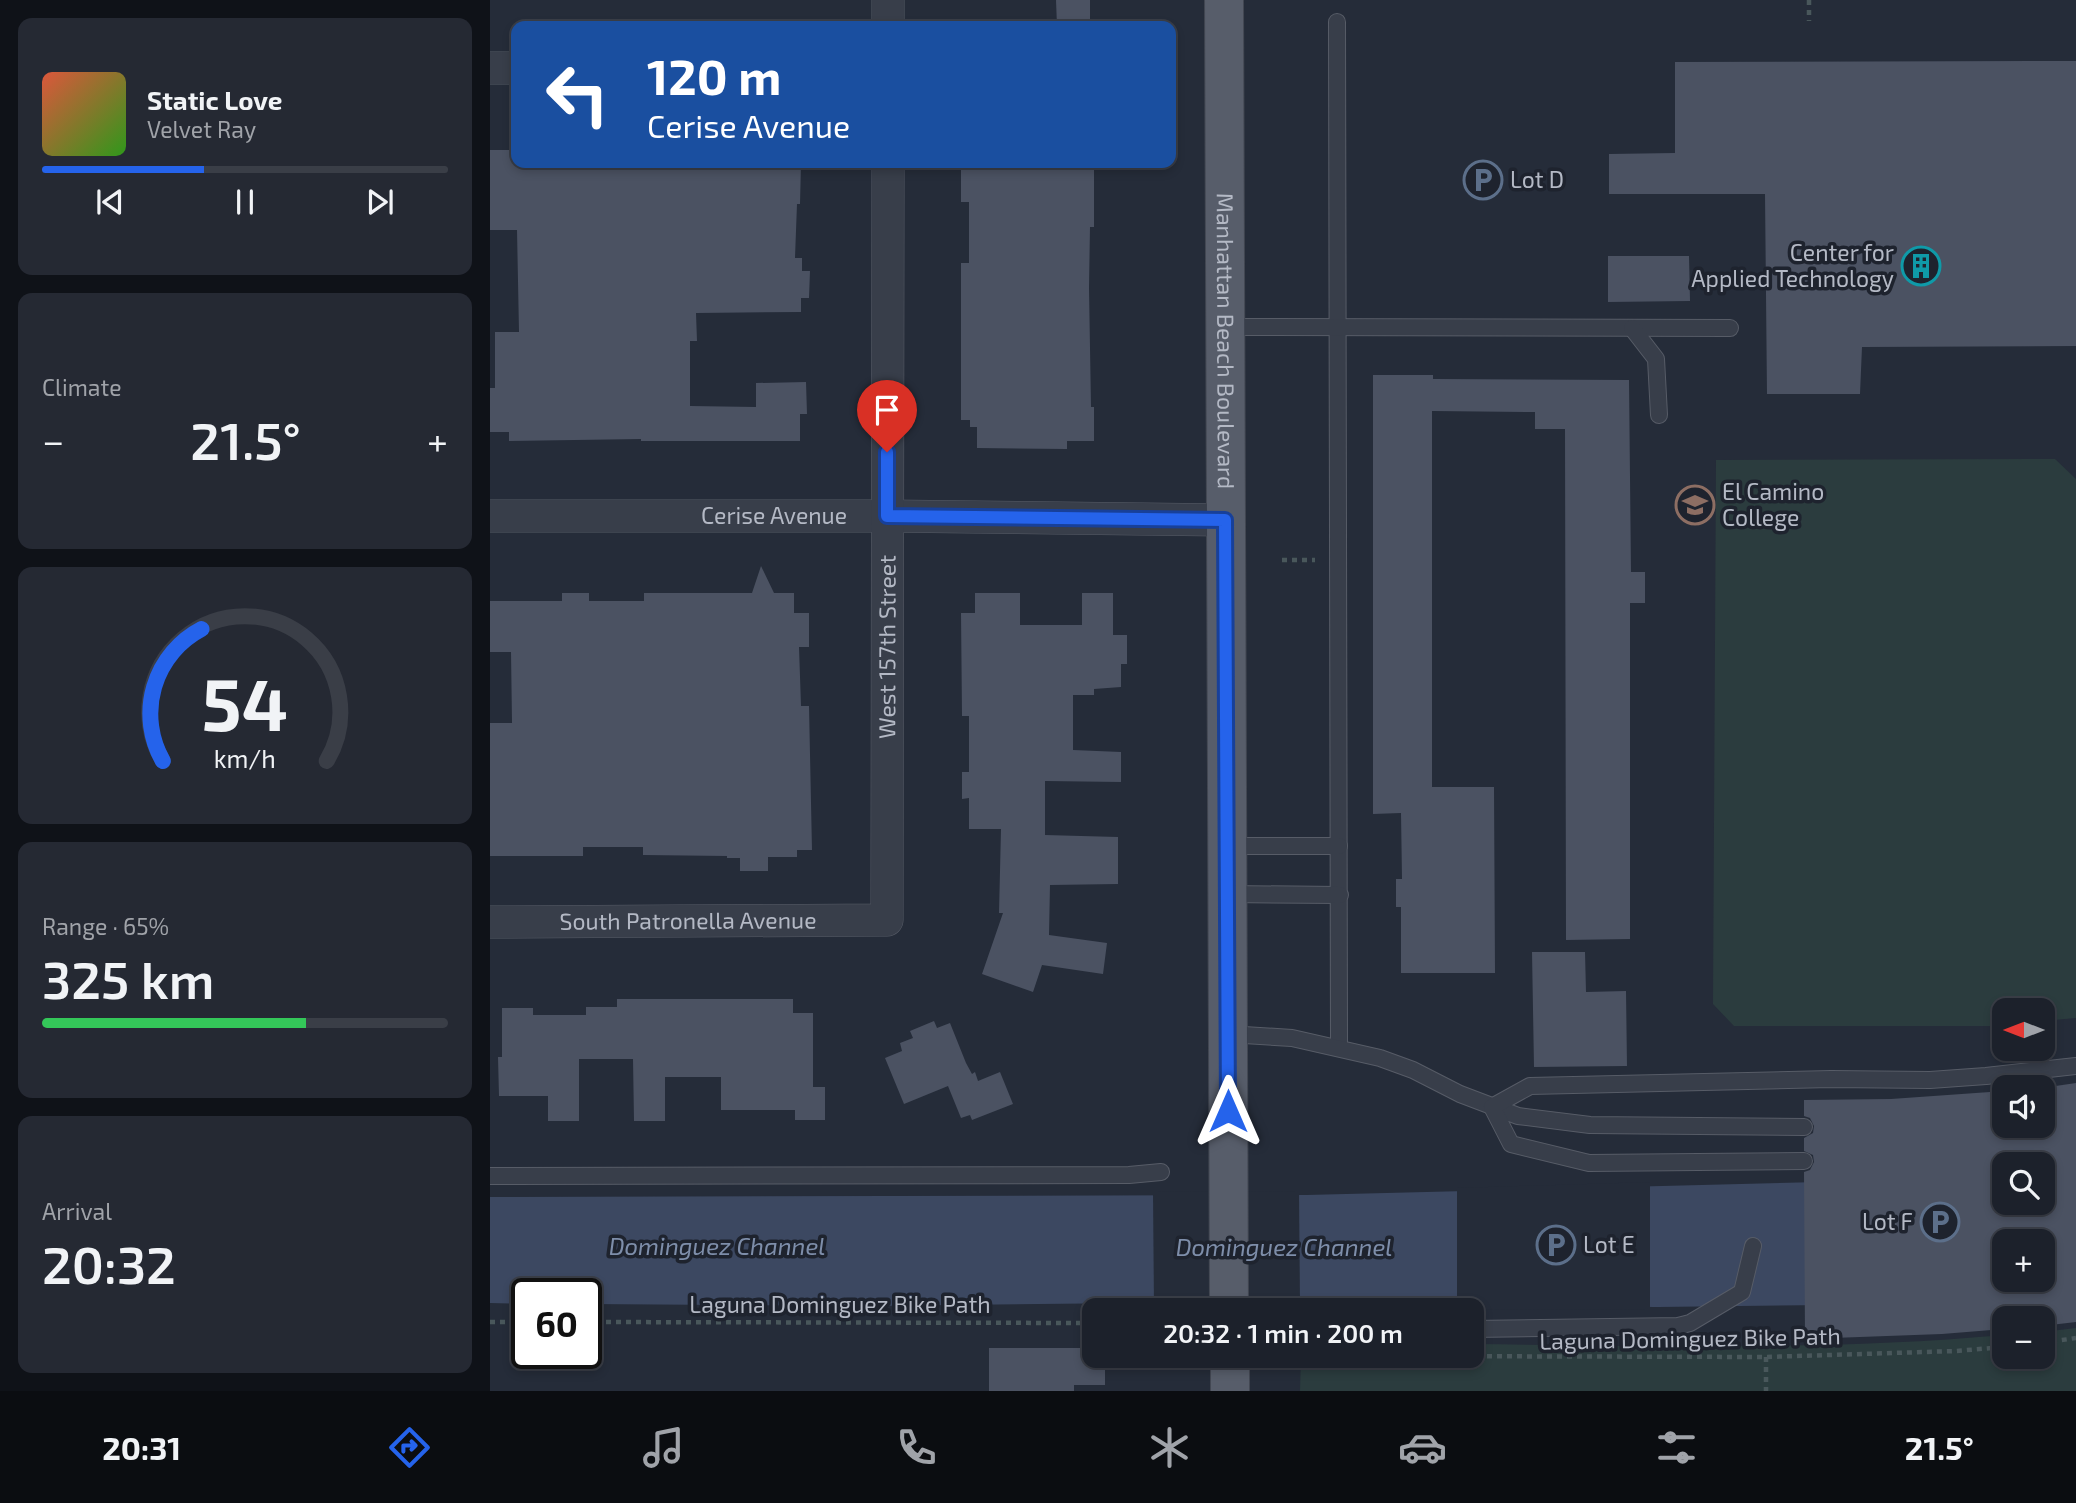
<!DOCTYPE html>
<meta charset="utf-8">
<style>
body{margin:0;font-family:"Exo 2",sans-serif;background:#252933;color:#f1f3f6;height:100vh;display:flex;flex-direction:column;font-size:26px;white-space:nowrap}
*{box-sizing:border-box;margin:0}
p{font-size:23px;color:#a0a3a9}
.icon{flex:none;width:38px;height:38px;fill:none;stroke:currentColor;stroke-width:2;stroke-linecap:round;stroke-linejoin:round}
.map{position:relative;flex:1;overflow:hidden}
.panel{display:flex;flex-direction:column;gap:18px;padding:18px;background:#0f1218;width:490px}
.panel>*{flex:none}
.banner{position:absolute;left:21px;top:21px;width:665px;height:147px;border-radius:14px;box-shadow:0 4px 10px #0003,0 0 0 2px #3a3e47;background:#1a4fa0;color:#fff;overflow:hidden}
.needle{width:46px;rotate:270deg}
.controls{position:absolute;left:1502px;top:998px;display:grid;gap:14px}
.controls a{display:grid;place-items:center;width:63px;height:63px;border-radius:14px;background:#1c212b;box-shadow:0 4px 10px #0003,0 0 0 2px #3a3e47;font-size:35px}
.speed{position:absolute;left:21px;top:1278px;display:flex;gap:14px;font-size:35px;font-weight:700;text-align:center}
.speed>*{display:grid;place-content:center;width:91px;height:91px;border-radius:50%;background:#1c212b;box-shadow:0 4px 10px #0003,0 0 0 2px #3a3e47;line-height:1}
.speed .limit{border:4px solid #111;border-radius:10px;background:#fff;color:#111}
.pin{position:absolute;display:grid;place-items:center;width:60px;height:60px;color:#fff;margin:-72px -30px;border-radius:50% 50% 50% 0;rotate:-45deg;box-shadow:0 0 7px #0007}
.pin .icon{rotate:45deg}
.me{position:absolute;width:77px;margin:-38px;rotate:0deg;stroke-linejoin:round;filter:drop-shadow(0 0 5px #0008)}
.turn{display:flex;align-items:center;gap:24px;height:147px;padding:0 21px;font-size:32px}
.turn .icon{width:91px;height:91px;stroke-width:2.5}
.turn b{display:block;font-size:49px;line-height:60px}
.big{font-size:52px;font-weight:600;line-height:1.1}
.panel .card{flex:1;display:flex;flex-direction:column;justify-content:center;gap:10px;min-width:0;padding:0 24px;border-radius:14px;background:#252933}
.panel .dial{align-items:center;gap:0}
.dial svg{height:182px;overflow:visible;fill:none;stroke:#3a3e47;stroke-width:7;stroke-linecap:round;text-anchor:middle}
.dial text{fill:#f1f3f6;stroke:none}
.song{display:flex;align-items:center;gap:21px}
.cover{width:84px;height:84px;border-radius:10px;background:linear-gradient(135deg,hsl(10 70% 55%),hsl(110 70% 35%))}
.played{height:7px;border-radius:4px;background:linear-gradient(90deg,#2563eb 40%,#3a3e47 40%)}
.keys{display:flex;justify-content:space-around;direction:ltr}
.heat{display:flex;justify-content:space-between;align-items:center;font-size:38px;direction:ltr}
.charge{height:10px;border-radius:5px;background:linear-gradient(90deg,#34c759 65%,#3a3e47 0)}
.trip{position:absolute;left:592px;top:1298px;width:402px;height:70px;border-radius:14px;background:#1c212b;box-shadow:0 4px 10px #0003,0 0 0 2px #3a3e47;font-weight:600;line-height:70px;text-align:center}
.menu{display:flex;height:112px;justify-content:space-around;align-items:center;background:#0b0d11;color:#a0a3a9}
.menu .icon{width:49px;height:49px}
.menu .selected{color:#2563eb}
.menu b{font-size:32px;color:#f1f3f6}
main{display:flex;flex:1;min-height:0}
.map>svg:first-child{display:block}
</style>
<main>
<section class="panel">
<div class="card">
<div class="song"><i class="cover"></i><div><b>Static Love</b><p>Velvet Ray</p></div></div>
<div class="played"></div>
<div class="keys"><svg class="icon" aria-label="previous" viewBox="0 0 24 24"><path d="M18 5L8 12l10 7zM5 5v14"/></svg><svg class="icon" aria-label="pause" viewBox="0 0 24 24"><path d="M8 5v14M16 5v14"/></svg><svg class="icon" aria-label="next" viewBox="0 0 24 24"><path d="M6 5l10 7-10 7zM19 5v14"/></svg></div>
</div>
<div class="card"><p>Climate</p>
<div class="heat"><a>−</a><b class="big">21.5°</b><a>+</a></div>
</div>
<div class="card dial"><svg viewBox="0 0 100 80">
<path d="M14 69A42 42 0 1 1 86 69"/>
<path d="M14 69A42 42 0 0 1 31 11" stroke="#2563eb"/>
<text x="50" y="56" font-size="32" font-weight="700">54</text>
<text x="50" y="72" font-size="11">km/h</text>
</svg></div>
<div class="card"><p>Range · 65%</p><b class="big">325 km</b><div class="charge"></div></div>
<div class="card"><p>Arrival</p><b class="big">20:32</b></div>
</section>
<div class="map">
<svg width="1586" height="1391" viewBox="0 0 1586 1391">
<rect width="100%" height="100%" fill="#252c39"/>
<!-- green -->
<g fill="#2b3c3e">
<polygon points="1565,459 1586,479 1586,1018 1552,1021 1552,1010 1514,1010 1514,1025 1502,1026 1244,1026 1223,1004 1226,460"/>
<path d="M1586 1328V1391H810L811 1356H982V1344C1159 1346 1337 1351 1514 1335V1356H1552V1332Z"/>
</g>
<!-- water -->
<path fill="#3c4861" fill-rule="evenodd" d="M1491 1178 1514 1202H1552L1586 1288 1337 1305 1168 1307 960 1306 817 1301 373 1306 96 1304V1293H37V1304L0 1303V1197L816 1195ZM1514 1241H1552V1279H1514Z"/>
<!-- pier -->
<g fill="#252c39">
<polygon points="1160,1182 1160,1310 967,1309 967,1188"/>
<polygon points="809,1191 810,1304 664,1306 663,1192"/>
</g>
<!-- building -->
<g fill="#4b5262" fill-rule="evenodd">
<polygon points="566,0 600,0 600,26 567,26"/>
<polygon points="1586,61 1586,346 1372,347 1370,394 1277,394 1275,194 1119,194 1119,154 1185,153 1185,62"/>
<polygon points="0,150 26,150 26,163 311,163 310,204 307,204 305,258 312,258 312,271 320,271 319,298 311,298 311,312 206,313 207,341 200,341 200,406 266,407 266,383 316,382 317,414 310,414 310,441 151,441 151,439 19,441 19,432 0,432 0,388 5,388 5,332 29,332 27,230 0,230"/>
<polygon points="471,163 518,163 518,167 604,167 604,227 600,227 599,288 601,407 604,407 604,441 577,441 577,449 487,448 487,427 480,427 480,420 471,420 471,263 479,263 479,202 471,202"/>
<polygon points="1118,256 1199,256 1200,301 1118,302"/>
<polygon points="883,375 943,375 943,379 1139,380 1141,572 1155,572 1155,603 1140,603 1140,939 1076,940 1075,429 1045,429 1045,412 942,411 942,787 1004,787 1005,973 911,973 911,907 906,907 906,879 912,879 911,813 883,814"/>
<polygon points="271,566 284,593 304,593 304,613 319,613 319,647 309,647 311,706 319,706 322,850 307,850 307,857 278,857 278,871 250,871 250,858 237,858 237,856 153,855 153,847 93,847 93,856 0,856 0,723 22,723 21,652 0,652 0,601 72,601 72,593 99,593 99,601 154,601 154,593 262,593"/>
<polygon points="485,593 530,593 530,625 592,625 592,593 623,593 623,635 637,635 637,664 631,664 631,687 604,689 604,695 583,695 583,750 631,752 631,782 555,781 555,835 628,837 628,884 560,885 559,935 617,943 613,974 552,965 543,992 492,974 513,913 509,913 511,829 479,829 479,798 472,799 472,772 479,772 479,716 472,716 471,613 485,613"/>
<polygon points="1042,952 1095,952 1096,992 1136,991 1137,1066 1044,1067"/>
<polygon points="127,999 303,999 303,1013 323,1013 323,1087 335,1087 335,1120 305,1120 305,1110 231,1110 231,1077 175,1077 175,1121 144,1121 143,1059 89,1059 89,1121 58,1121 58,1096 9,1096 8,1057 12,1057 12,1008 43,1008 43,1015 96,1015 96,1007 127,1007"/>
<polygon points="444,1021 447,1028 460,1023 476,1063 482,1074 485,1072 488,1081 510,1072 523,1104 482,1120 480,1115 471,1118 458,1086 414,1104 395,1058 412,1051 410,1043 423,1038 420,1031"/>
<path d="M1586 1083V1322L1552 1326V1318H1514V1329L1452 1334 1315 1339 1314 1172 1320 1170 1324 1162 1323 1155 1314 1151V1138L1323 1133 1324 1126 1320 1118 1314 1116V1100L1401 1099 1514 1091V1125H1552V1088ZM1514 1164H1552V1202H1514ZM1514 1241H1552V1279H1514Z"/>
<polygon points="499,1348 604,1348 604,1356 615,1356 615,1385 584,1385 584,1391 499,1391"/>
</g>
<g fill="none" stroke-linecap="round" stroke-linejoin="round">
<defs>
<g id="lane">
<polyline points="847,22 849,1048"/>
<polyline points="736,327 1240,328"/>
<polyline points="1142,328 1166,359 1169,415"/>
<polyline points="737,846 849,846"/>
<polyline points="738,894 850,895"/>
<polyline points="738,1034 802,1038 890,1058 923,1070 970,1094 1028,1116 1100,1125 1314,1127"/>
<polyline points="1314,1161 1099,1163 1021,1144 1002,1107 1040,1086 1341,1079 1440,1080 1496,1076 1586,1066"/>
<polyline points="0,1176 639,1175 671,1172"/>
<polyline points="982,1329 1188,1326 1200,1323 1252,1292 1263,1246"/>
</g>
<g id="street">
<polyline points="398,26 398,0"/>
<polyline points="0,68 26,68"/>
<path id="s1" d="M0 516H397L735 520"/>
<path id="s2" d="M0 922 397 920 398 163"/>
</g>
<g id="primary">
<path id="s3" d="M734 0 739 1311"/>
<polyline points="740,1356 740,1391"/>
</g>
</defs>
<!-- lane casing -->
<use href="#lane" stroke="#575c67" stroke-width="18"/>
<!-- street casing -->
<use href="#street" stroke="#575c67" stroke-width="33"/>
<!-- primary casing -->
<use href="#primary" stroke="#424752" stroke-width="40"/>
<!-- path -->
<g stroke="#49575b" stroke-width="4.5" stroke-dasharray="5 5" stroke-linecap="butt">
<polyline points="1319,0 1319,21"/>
<polyline points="792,560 825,560"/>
<polyline points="0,1322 37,1322"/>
<polyline points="96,1322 604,1323"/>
<polyline points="1552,1343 1586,1338"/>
<polyline points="887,1356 1276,1357 1466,1351 1514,1347"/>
<polyline points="1276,1357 1276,1391"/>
</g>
<!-- lane -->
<use href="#lane" stroke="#383e4a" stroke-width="16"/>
<!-- street -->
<use href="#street" stroke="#383e4a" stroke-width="32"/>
<!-- primary -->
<use href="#primary" stroke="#575d6a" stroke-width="38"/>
</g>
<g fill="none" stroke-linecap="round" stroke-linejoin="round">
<defs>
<polyline id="route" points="397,452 397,516 735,520 738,1111"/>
</defs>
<!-- route casing -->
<use href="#route" stroke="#184099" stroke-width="18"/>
<!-- route -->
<use href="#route" stroke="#2563eb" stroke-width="12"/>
</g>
<!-- icons -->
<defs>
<symbol id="parking-ring" viewBox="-11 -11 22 22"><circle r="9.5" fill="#1e232e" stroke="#5c6f8a" stroke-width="1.5"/><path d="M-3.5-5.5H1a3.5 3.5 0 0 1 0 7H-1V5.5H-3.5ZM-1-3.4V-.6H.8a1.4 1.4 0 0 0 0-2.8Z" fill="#5c6f8a"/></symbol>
<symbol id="building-ring" viewBox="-11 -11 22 22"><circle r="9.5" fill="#1e232e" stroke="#0f9aa8" stroke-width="1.5"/><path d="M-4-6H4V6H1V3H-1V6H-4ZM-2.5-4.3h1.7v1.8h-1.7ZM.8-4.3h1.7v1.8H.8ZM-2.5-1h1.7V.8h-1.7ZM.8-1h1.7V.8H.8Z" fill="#0f9aa8"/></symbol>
<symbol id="university-ring" viewBox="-11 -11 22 22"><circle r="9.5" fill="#1e232e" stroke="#8d6e63" stroke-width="1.5"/><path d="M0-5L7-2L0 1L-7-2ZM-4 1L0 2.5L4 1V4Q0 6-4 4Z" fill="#8d6e63"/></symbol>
</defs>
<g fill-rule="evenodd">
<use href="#parking-ring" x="971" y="158" width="44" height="44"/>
<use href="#building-ring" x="1409" y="244" width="44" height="44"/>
<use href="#university-ring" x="1183" y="483" width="44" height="44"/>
<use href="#parking-ring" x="1428" y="1200" width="44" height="44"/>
<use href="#parking-ring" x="1044" y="1223" width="44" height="44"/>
</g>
<g text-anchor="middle" stroke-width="7" stroke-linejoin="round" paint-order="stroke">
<!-- poi labels -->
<g font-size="23" fill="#b4b9c5" stroke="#1e232e" text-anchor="start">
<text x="1020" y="188">Lot D</text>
<text x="1404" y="261" text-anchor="end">Center for<tspan x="1404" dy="26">Applied Technology</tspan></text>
<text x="1232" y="500">El Camino<tspan x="1232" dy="26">College</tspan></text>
<text x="1423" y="1230" text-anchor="end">Lot F</text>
<text x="1093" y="1253">Lot E</text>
</g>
<!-- street labels -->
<g font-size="23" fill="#b4b9c5" stroke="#1e232e">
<text dy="8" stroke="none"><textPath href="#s3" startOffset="341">Manhattan Beach Boulevard</textPath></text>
<text dy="8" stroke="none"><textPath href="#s1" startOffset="284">Cerise Avenue</textPath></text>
<text dy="8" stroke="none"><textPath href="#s2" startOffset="670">West 157th Street</textPath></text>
<text dy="8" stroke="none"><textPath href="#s2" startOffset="198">South Patronella Avenue</textPath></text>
<text x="350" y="1313">Laguna Dominguez Bike Path</text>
<text transform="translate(1200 1339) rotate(-1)" y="8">Laguna Dominguez Bike Path</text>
</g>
<!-- water labels -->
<g font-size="24" font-style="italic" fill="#7e8eaa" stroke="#1e232e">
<text x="227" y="1255">Dominguez Channel</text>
<text x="794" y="1256">Dominguez Channel</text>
</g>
</g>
</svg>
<div class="controls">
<a><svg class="needle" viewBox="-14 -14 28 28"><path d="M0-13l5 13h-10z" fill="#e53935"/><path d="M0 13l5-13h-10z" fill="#a0a3a9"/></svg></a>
<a><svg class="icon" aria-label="sound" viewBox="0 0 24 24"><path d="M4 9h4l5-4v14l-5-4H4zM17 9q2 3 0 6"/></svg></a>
<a><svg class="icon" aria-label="search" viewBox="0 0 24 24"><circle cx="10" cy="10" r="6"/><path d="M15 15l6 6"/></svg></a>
<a>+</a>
<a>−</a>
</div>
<div class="speed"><div class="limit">60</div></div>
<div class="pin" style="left:397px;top:452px;background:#d93025"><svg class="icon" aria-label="arrive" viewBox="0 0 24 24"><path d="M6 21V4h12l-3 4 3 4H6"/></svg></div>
<svg class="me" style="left:738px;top:1111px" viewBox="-20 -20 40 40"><path d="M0-17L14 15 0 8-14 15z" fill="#2563eb" stroke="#fff" stroke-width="4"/></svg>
<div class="trip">20:32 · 1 min · 200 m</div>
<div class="banner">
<div class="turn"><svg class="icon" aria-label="left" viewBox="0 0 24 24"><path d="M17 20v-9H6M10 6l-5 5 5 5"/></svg><div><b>120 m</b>Cerise Avenue</div></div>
</div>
</div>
</main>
<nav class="menu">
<b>20:31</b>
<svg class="icon selected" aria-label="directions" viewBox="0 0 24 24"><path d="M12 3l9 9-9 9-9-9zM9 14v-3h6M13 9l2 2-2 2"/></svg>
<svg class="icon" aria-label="music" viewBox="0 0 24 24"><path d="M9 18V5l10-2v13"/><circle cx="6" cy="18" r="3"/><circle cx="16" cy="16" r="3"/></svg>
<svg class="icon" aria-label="phone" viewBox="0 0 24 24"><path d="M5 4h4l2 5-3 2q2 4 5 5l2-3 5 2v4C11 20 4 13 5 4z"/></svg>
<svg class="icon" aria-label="climate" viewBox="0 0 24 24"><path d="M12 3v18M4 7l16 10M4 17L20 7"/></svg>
<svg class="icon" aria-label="car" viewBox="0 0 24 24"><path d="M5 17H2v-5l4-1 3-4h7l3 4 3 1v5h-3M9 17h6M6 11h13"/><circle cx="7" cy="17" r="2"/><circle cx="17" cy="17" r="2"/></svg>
<svg class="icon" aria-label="filters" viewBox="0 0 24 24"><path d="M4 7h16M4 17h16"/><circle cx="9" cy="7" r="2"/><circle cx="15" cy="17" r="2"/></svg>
<b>21.5°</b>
</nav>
